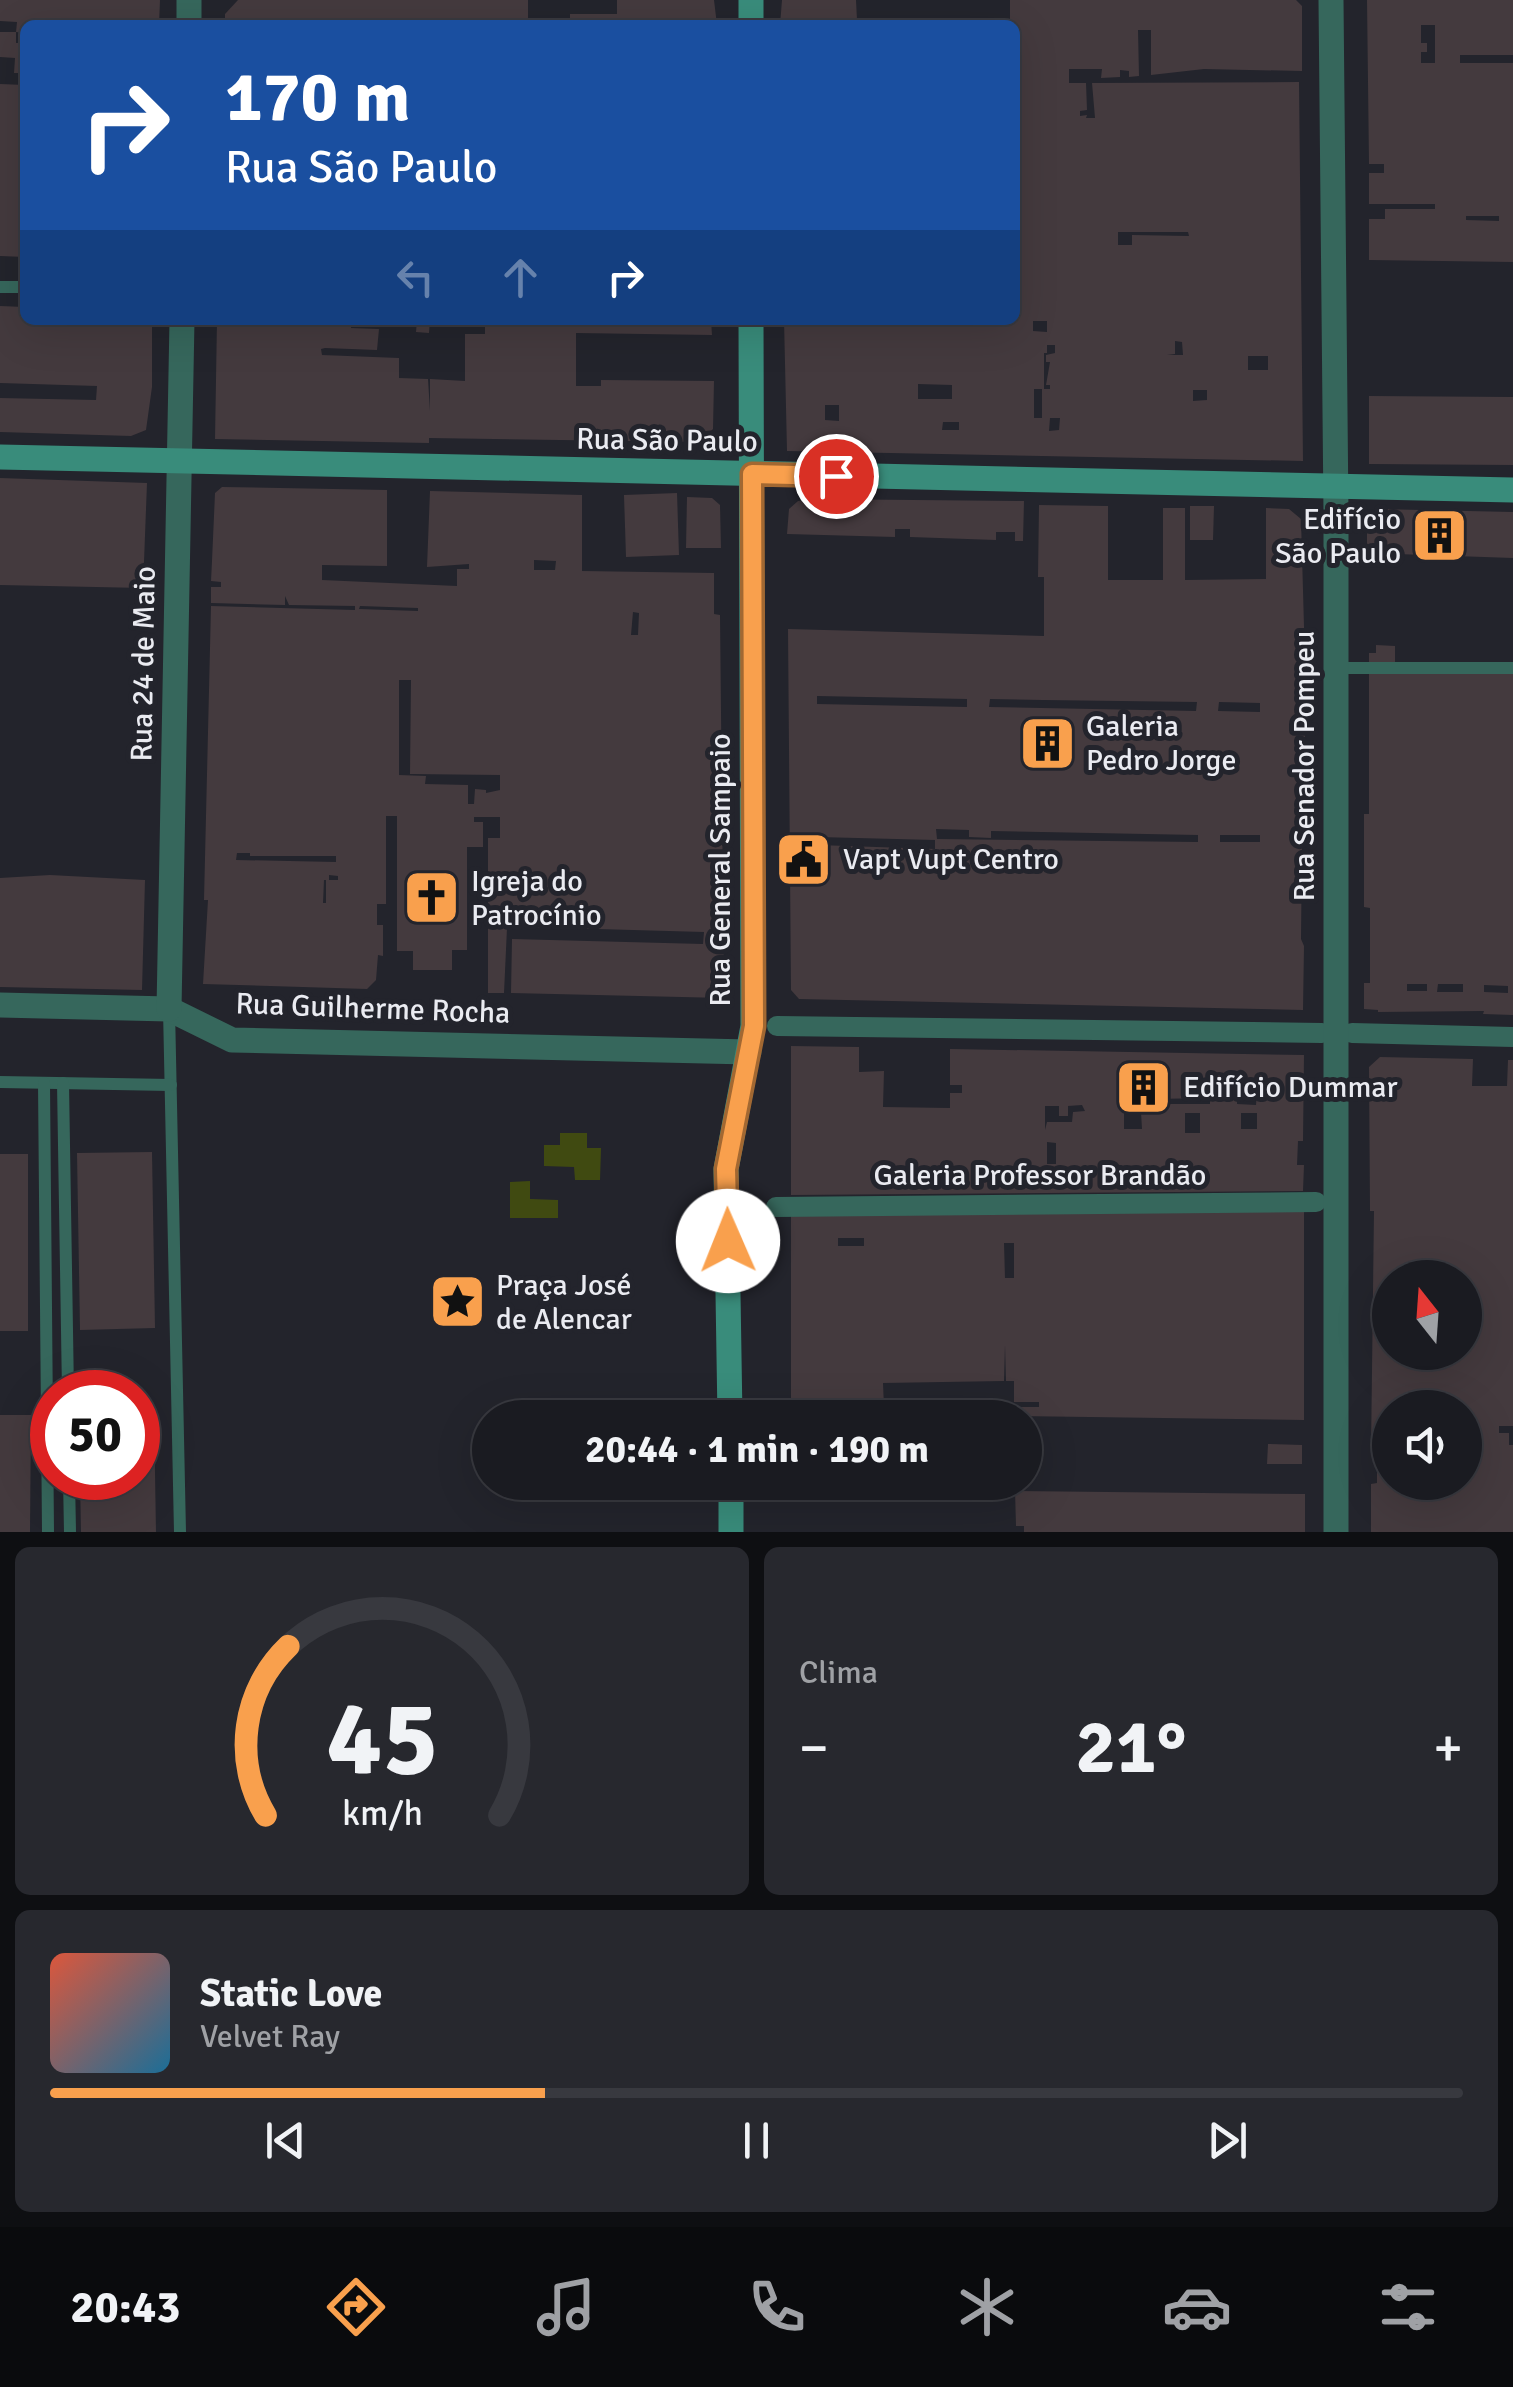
<!DOCTYPE html>
<html lang="pt">
<meta charset="utf-8">
<style>
body{margin:0;font-family:Signika,sans-serif;background:#27282e;color:#f1f3f6;height:100vh;display:flex;flex-direction:column;font-size:38px;white-space:nowrap}
*{box-sizing:border-box;margin:0}
p{font-size:32px;color:#9fa1a5}
.icon{flex:none;width:55px;height:55px;fill:none;stroke:currentColor;stroke-width:2;stroke-linecap:round;stroke-linejoin:round}
.map{position:relative;height:1532px;overflow:hidden}
.drawer{display:flex;flex-direction:column;gap:15px;padding:15px;background:#0e0f12;flex:1}
.drawer>*{flex:none}
.banner{position:absolute;left:20px;top:20px;width:1000px;height:305px;border-radius:15px;box-shadow:0 10px 40px #0002,0 0 0 2px #38393f;background:#1a4fa0;color:#fff;overflow:hidden}
.needle{width:65px;rotate:343deg}
.fabs{position:absolute;left:1372px;top:1260px;display:grid;gap:20px}
.fabs a{display:grid;place-items:center;width:110px;height:110px;border-radius:50%;background:#1a1b21;box-shadow:0 10px 40px #0002,0 0 0 2px #38393f;font-size:50px}
.speed{position:absolute;left:30px;top:1370px;display:flex;gap:20px;font-size:50px;font-weight:700;text-align:center}
.speed>*{display:grid;place-content:center;width:130px;height:130px;border-radius:50%;background:#1a1b21;box-shadow:0 10px 40px #0002,0 0 0 2px #38393f;line-height:1}
.speed .limit{border:15px solid #d22;background:#fff;color:#111}
.pin{position:absolute;display:grid;place-items:center;width:85px;height:85px;color:#fff;margin:-42px;border:5px solid #fff;border-radius:50%;box-shadow:0 2px 10px #0007}
.me{position:absolute;width:110px;margin:-55px;rotate:359deg;stroke-linejoin:round;filter:drop-shadow(0 0 8px #0008)}
.turn{display:flex;align-items:center;gap:35px;height:210px;padding:0 40px;font-size:45px}
.turn .icon{width:130px;height:130px;stroke-width:2.5}
.turn b{display:block;font-size:70px;line-height:85px}
.lanes{display:flex;align-items:center;height:95px;padding:0 40px;background:#0003;justify-content:center;gap:50px;direction:ltr}
.lanes .off{opacity:.35}
.big{font-size:75px;font-weight:700;line-height:1.1}
.drawer .card{flex:1;display:flex;flex-direction:column;justify-content:center;gap:15px;min-width:0;padding:0 35px;border-radius:15px;background:#27282e}
.drawer .dial{align-items:center;gap:0}
.dial svg{height:260px;overflow:visible;fill:none;stroke:#38393f;stroke-width:7;stroke-linecap:round;text-anchor:middle}
.dial text{fill:#f1f3f6;stroke:none}
.song{display:flex;align-items:center;gap:30px}
.cover{width:120px;height:120px;border-radius:15px;background:linear-gradient(135deg,hsl(10 70% 55%),hsl(200 70% 35%))}
.played{height:10px;border-radius:5px;background:linear-gradient(90deg,#f9a04d 35%,#38393f 35%)}
.keys{display:flex;justify-content:space-around;direction:ltr}
.heat{display:flex;justify-content:space-between;align-items:center;font-size:55px;direction:ltr}
.drawer .tiles{flex:1;display:grid;gap:15px;grid-template-columns:1fr 1fr}
.card:last-child{grid-column:span 2}
.trip{position:absolute;left:472px;top:1400px;width:570px;height:100px;border-radius:50px;background:#1a1b21;box-shadow:0 10px 40px #0002,0 0 0 2px #38393f;font-weight:700;line-height:100px;text-align:center}
.dock{display:flex;height:160px;justify-content:space-around;align-items:center;background:#0a0b0d;color:#9fa1a5}
.dock .icon{width:70px;height:70px}
.dock .active{color:#f9a04d}
.dock b{font-size:45px;color:#f1f3f6}
.map>svg:first-child{display:block}
</style>
<div class="map">
<svg width="1513" height="1532" viewBox="0 0 1513 1532">
<rect width="100%" height="100%" fill="#23242c"/>
<!-- green -->
<g fill="#404a11">
<polygon points="560,1133 587,1133 587,1148 601,1148 600,1180 575,1180 574,1167 544,1166 544,1145 560,1145"/>
<polygon points="530,1181 530,1199 558,1200 558,1218 510,1218 510,1182"/>
</g>
<!-- building -->
<g fill="#443a3e" fill-rule="evenodd">
<polygon points="0,0 160,0 159,25 25,25 25,33 16,32 16,43 25,43 25,73 14,73 15,58 0,57 0,32 16,32 17,22 0,21"/>
<polygon points="238,0 528,0 528,25 225,25 225,14"/>
<polygon points="617,0 714,0 717,25 570,25 570,14 617,14"/>
<polygon points="782,0 856,0 857,20 869,20 869,25 780,25"/>
<path d="M1010 0H1296L1302 6V71L1204 69 1151 75V30H1138L1139 76 1129 77V71L1120 70V77L1101 78 1102 69H1069V83H1086L1087 110 1080 111V116L1087 115 1086 118H1095L1092 83 1299 82 1303 461 787 451 784 320H1015V25L1010 20ZM1118 232H1188L1189 236 1132 235V245H1118ZM1033 321H1047V332L1033 331ZM1175 341 1182 342 1183 355H1167L1175 354ZM1047 345H1055V353L1046 355V362H1050L1046 385H1050V389H1044V353H1047ZM1248 356H1268V370H1248ZM918 384 952 385V399H918ZM1034 389H1042V418H1034ZM1193 390H1207V400L1193 401ZM825 405H839V421L825 420ZM1050 418H1060L1059 430 1049 431ZM943 422H959V430H942Z"/>
<path d="M1367 0H1513V55H1460V63H1513V262L1369 260V219H1385V209H1435V204H1369V173H1384V164H1369ZM1421 25H1435V63H1421V52H1427V43H1421ZM1466 216H1499V221L1466 220Z"/>
<polygon points="0,84 25,85 25,257 0,256"/>
<polygon points="0,306 25,307 25,320 152,320 152,387 146,430 131,436 0,432 0,398 96,400 97,386 0,383"/>
<polygon points="217,320 352,320 351,328 379,329 377,350 325,348 321,349 322,355 399,358 399,378 428,379 430,411 430,379 465,381 465,334 485,334 485,320 711,320 712,335 576,333 576,386 601,386 601,380 714,381 713,429 699,442 429,438 429,443 215,439"/>
<polygon points="417,320 430,320 429,333 416,332"/>
<polygon points="1369,396 1513,397 1513,465 1369,464"/>
<polygon points="0,478 147,483 143,588 0,585"/>
<path d="M222 487 387 490V566L322 565V580L457 586V569H469V564L427 567 430 491 582 495V571L714 573V614L720 615 724 998 511 993 512 939 703 944 704 932 488 926V838H500V817H474V822H483V847H467V950H452V970H413V951H397V816H386V904H377V925H383V956L378 955 376 980 367 989 203 984 208 900H204L211 606 355 610V606L289 605 285 596V605L211 603V587H221V582L211 581 212 561 215 493ZM534 560 556 561 555 570H534ZM360 606 418 608V611L359 609ZM633 612 639 613 638 635H631ZM399 680H411L410 774 500 775V790L486 793V790L475 789 474 804H468V785L425 784 426 776 399 775ZM237 853H250V856H336V862L236 860ZM329 875 338 876V880H326V903H323L324 880H329Z"/>
<polygon points="677,493 679,555 626,557 624,495"/>
<polygon points="687,497 712,498 720,505 721,548 686,548"/>
<polygon points="812,499 1024,501 1023,541 1015,541 1015,532 996,532 996,540 910,537 910,529 895,529 895,537 787,534 789,509 798,501"/>
<path d="M1039 505 1108 506V580H1163V508H1185V580L1266 579V508L1289 509 1301 519 1305 662V843H1302L1301 939 1304 946 1303 1010 799 999 791 990 788 629 1044 636V577H1038ZM817 696 967 699V707L817 704ZM990 699 1043 700 1197 702 1196 711 989 707ZM1219 702 1260 703V712L1218 711ZM936 829 969 830V837L991 838V831L1198 835V842L937 839ZM1220 835H1260V842H1220ZM818 837 935 840V849L818 845Z"/>
<polygon points="1190,506 1214,506 1213,540 1190,540"/>
<polygon points="1377,509 1513,512 1513,558 1367,553 1367,518"/>
<path d="M1376 645 1395 646V672L1513 674V1015L1483 1014 1484 1011 1378 1012V1010L1364 1009V983H1370V908L1364 907V814H1369V653H1376ZM1407 984H1427V991H1407ZM1438 984H1463V992H1437ZM1484 985 1508 986V993L1484 992Z"/>
<polygon points="50,875 145,880 142,990 0,987 0,878"/>
<polygon points="488,928 507,928 504,993 488,993"/>
<path d="M791 1046 859 1047V1072L884 1071 883 1107 950 1108V1093H962V1085H950V1049L1304 1055 1303 1141H1298L1297 1165H1304L1303 1191 791 1195ZM1237 1092H1257L1256 1105 1237 1104ZM1118 1098H1148V1105H1118ZM1210 1098V1104H1155L1154 1099ZM1082 1105 1085 1111 1073 1112 1072 1122H1047L1045 1130V1106H1059V1116H1068V1106ZM1124 1112H1141L1142 1129H1124ZM1185 1113H1200V1133H1185ZM1241 1113H1257V1129H1241ZM1047 1142 1056 1143V1164H1047Z"/>
<path d="M1380 1057 1473 1059 1472 1086H1507L1508 1060H1513V1426H1499V1433H1509V1445H1513V1532H1371V1484L1377 1483V1451L1371 1450 1374 1211H1370L1369 1067ZM1390 1278H1465V1352H1390ZM1390 1408H1465V1482H1390Z"/>
<polygon points="152,1152 155,1328 80,1330 77,1153"/>
<rect x="0" y="1154" width="28" height="177"/>
<path d="M1304 1211V1420L1014 1416V1407H1039V1402H1014V1381H1006L1005 1345 1004 1381 883 1383 884 1407 791 1410V1215ZM838 1238H864V1246H838ZM1004 1243H1014V1278H1005Z"/>
<polygon points="154,1412 156,1532 81,1532 80,1478 138,1478 138,1413"/>
<polygon points="0,1415 31,1415 30,1532 0,1532"/>
<polygon points="1268,1444 1302,1445 1302,1464 1267,1464"/>
<polygon points="1015,1491 1305,1494 1305,1532 1024,1532 1024,1526 1016,1526"/>
</g>
<g fill="none" stroke-linecap="round" stroke-linejoin="round">
<!-- service -->
<g stroke="#36675c" stroke-width="12">
<polyline points="0,287 25,287"/>
<polyline points="1336,668 1513,668"/>
<polyline points="169,1009 180,1532"/>
<polyline points="0,1082 171,1085"/>
<polyline points="44,1083 48,1532"/>
<polyline points="63,1083 68,1392"/>
<polyline points="69,1478 70,1532"/>
</g>
<!-- pedestrian -->
<g stroke="#36675c" stroke-width="20">
<polyline points="777,1026 1322,1033"/>
<polyline points="1352,1033 1513,1037"/>
<polyline points="776,1207 1316,1202"/>
</g>
<!-- minor -->
<g stroke="#36675c" stroke-width="25">
<polyline points="1331,0 1336,514 1336,1532"/>
<polyline points="189,25 189,0"/>
<polyline points="0,1005 169,1009 232,1040 749,1052"/>
<polyline points="169,1009 182,320"/>
</g>
<!-- secondary -->
<g stroke="#398c7b" stroke-width="25">
<polyline points="751,0 751,25"/>
<polyline points="0,457 1513,490"/>
<polyline points="730,1418 726,1169 753,1026 751,320"/>
<polyline points="731,1482 731,1532"/>
</g>
</g>
<g fill="none" stroke-linecap="round" stroke-linejoin="round">
<defs>
<polyline id="route" points="728,1241 726,1169 754,1026 752,474 836,476"/>
</defs>
<!-- route casing -->
<use href="#route" stroke="#a26832" stroke-width="25"/>
<!-- route -->
<use href="#route" stroke="#f9a04d" stroke-width="18"/>
</g>
<!-- icons -->
<defs>
<symbol id="building-square" viewBox="-11 -11 22 22"><rect x="-9" y="-9" width="18" height="18" rx="4" fill="#f9a04d" stroke="#23242c"/><path d="M-4-6H4V6H1V3H-1V6H-4ZM-2.5-4.3h1.7v1.8h-1.7ZM.8-4.3h1.7v1.8H.8ZM-2.5-1h1.7V.8h-1.7ZM.8-1h1.7V.8H.8Z" fill="#111"/></symbol>
<symbol id="civic-square" viewBox="-11 -11 22 22"><rect x="-9" y="-9" width="18" height="18" rx="4" fill="#f9a04d" stroke="#23242c"/><path d="M-.6-6.5H3V-4.5H.6V-3L4-1V1h2V6H-6V1h2V-1L-.6-3ZM-1.2 2.5V6h2.4V2.5Z" fill="#111"/></symbol>
<symbol id="church-square" viewBox="-11 -11 22 22"><rect x="-9" y="-9" width="18" height="18" rx="4" fill="#f9a04d" stroke="#23242c"/><path d="M-1.2-6h2.4v3.5h3.3v2.4h-3.3V6h-2.4V-.1h-3.3v-2.4h3.3Z" fill="#111"/></symbol>
<symbol id="sight-square" viewBox="-11 -11 22 22"><rect x="-9" y="-9" width="18" height="18" rx="4" fill="#f9a04d" stroke="#23242c"/><path d="M0-6L1.8-2.2L6-1.7L2.9 1.2L3.7 5.4L0 3.3L-3.7 5.4L-2.9 1.2L-6-1.7L-1.8-2.2Z" fill="#111"/></symbol>
</defs>
<g fill-rule="evenodd">
<use href="#building-square" x="1408" y="504" width="63" height="63"/>
<use href="#building-square" x="1016" y="712" width="63" height="63"/>
<use href="#civic-square" x="772" y="828" width="63" height="63"/>
<use href="#church-square" x="400" y="866" width="63" height="63"/>
<use href="#building-square" x="1112" y="1056" width="63" height="63"/>
<use href="#sight-square" x="426" y="1270" width="63" height="63"/>
</g>
<g text-anchor="middle" stroke-width="10" stroke-linejoin="round" paint-order="stroke">
<!-- street labels -->
<g font-size="30" fill="#eaebf1" stroke="#23242c">
<text transform="translate(667 440) rotate(1)" y="10">Rua São Paulo</text>
<text transform="translate(143 664) rotate(-89)" y="10">Rua 24 de Maio</text>
<text transform="translate(1304 766) rotate(-90)" y="10">Rua Senador Pompeu</text>
<text transform="translate(720 870) rotate(-90)" y="10">Rua General Sampaio</text>
<text transform="translate(373 1008) rotate(2)" y="10">Rua Guilherme Rocha</text>
<text x="1040" y="1185">Galeria Professor Brandão</text>
</g>
<!-- poi labels -->
<g font-size="30" fill="#eaebf1" stroke="#23242c" text-anchor="start">
<text x="1401" y="529" text-anchor="end">Edifício<tspan x="1401" dy="34">São Paulo</tspan></text>
<text x="1086" y="736">Galeria<tspan x="1086" dy="34">Pedro Jorge</tspan></text>
<text x="843" y="869">Vapt Vupt Centro</text>
<text x="471" y="891">Igreja do<tspan x="471" dy="34">Patrocínio</tspan></text>
<text x="1183" y="1097">Edifício Dummar</text>
<text x="496" y="1295">Praça José<tspan x="496" dy="34">de Alencar</tspan></text>
</g>
</g>
</svg>
<div class="fabs">
<a><svg class="needle" viewBox="-14 -14 28 28"><path d="M0-13l5 13h-10z" fill="#e53935"/><path d="M0 13l5-13h-10z" fill="#9fa1a5"/></svg></a>
<a><svg class="icon" aria-label="sound" viewBox="0 0 24 24"><path d="M4 9h4l5-4v14l-5-4H4zM17 9q2 3 0 6"/></svg></a>
</div>
<div class="speed"><div class="limit">50</div></div>
<div class="pin" style="left:836px;top:476px;background:#d93025"><svg class="icon" aria-label="arrive" viewBox="0 0 24 24"><path d="M6 21V4h12l-3 4 3 4H6"/></svg></div>
<svg class="me" style="left:728px;top:1241px" viewBox="-20 -20 40 40"><circle r="19" fill="#fff"/><path d="M0-13L10 11 0 6-10 11z" fill="#f9a04d"/></svg>
<div class="trip">20:44 · 1 min · 190 m</div>
<div class="banner">
<div class="turn"><svg class="icon" aria-label="right" viewBox="0 0 24 24"><path d="M7 20v-9h11M14 6l5 5-5 5"/></svg><div><b>170 m</b>Rua São Paulo</div></div>
<div class="lanes"><svg class="icon off" aria-label="left" viewBox="0 0 24 24"><path d="M17 20v-9H6M10 6l-5 5 5 5"/></svg><svg class="icon off" aria-label="ahead" viewBox="0 0 24 24"><path d="M12 20V5M6 11l6-6 6 6"/></svg><svg class="icon" aria-label="right" viewBox="0 0 24 24"><path d="M7 20v-9h11M14 6l5 5-5 5"/></svg></div>
</div>
</div>
<section class="drawer">
<div class="tiles">
<div class="card dial"><svg viewBox="0 0 100 80">
<path d="M14 69A42 42 0 1 1 86 69"/>
<path d="M14 69A42 42 0 0 1 21 17" stroke="#f9a04d"/>
<text x="50" y="56" font-size="32" font-weight="700">45</text>
<text x="50" y="72" font-size="11">km/h</text>
</svg></div>
<div class="card"><p>Clima</p>
<div class="heat"><a>−</a><b class="big">21°</b><a>+</a></div>
</div>
<div class="card">
<div class="song"><i class="cover"></i><div><b>Static Love</b><p>Velvet Ray</p></div></div>
<div class="played"></div>
<div class="keys"><svg class="icon" aria-label="previous" viewBox="0 0 24 24"><path d="M18 5L8 12l10 7zM5 5v14"/></svg><svg class="icon" aria-label="pause" viewBox="0 0 24 24"><path d="M8 5v14M16 5v14"/></svg><svg class="icon" aria-label="next" viewBox="0 0 24 24"><path d="M6 5l10 7-10 7zM19 5v14"/></svg></div>
</div>
</div>
</section>
<nav class="dock">
<b>20:43</b>
<svg class="icon active" aria-label="directions" viewBox="0 0 24 24"><path d="M12 3l9 9-9 9-9-9zM9 14v-3h6M13 9l2 2-2 2"/></svg>
<svg class="icon" aria-label="music" viewBox="0 0 24 24"><path d="M9 18V5l10-2v13"/><circle cx="6" cy="18" r="3"/><circle cx="16" cy="16" r="3"/></svg>
<svg class="icon" aria-label="phone" viewBox="0 0 24 24"><path d="M5 4h4l2 5-3 2q2 4 5 5l2-3 5 2v4C11 20 4 13 5 4z"/></svg>
<svg class="icon" aria-label="climate" viewBox="0 0 24 24"><path d="M12 3v18M4 7l16 10M4 17L20 7"/></svg>
<svg class="icon" aria-label="car" viewBox="0 0 24 24"><path d="M5 17H2v-5l4-1 3-4h7l3 4 3 1v5h-3M9 17h6M6 11h13"/><circle cx="7" cy="17" r="2"/><circle cx="17" cy="17" r="2"/></svg>
<svg class="icon" aria-label="filters" viewBox="0 0 24 24"><path d="M4 7h16M4 17h16"/><circle cx="9" cy="7" r="2"/><circle cx="15" cy="17" r="2"/></svg>
</nav>
